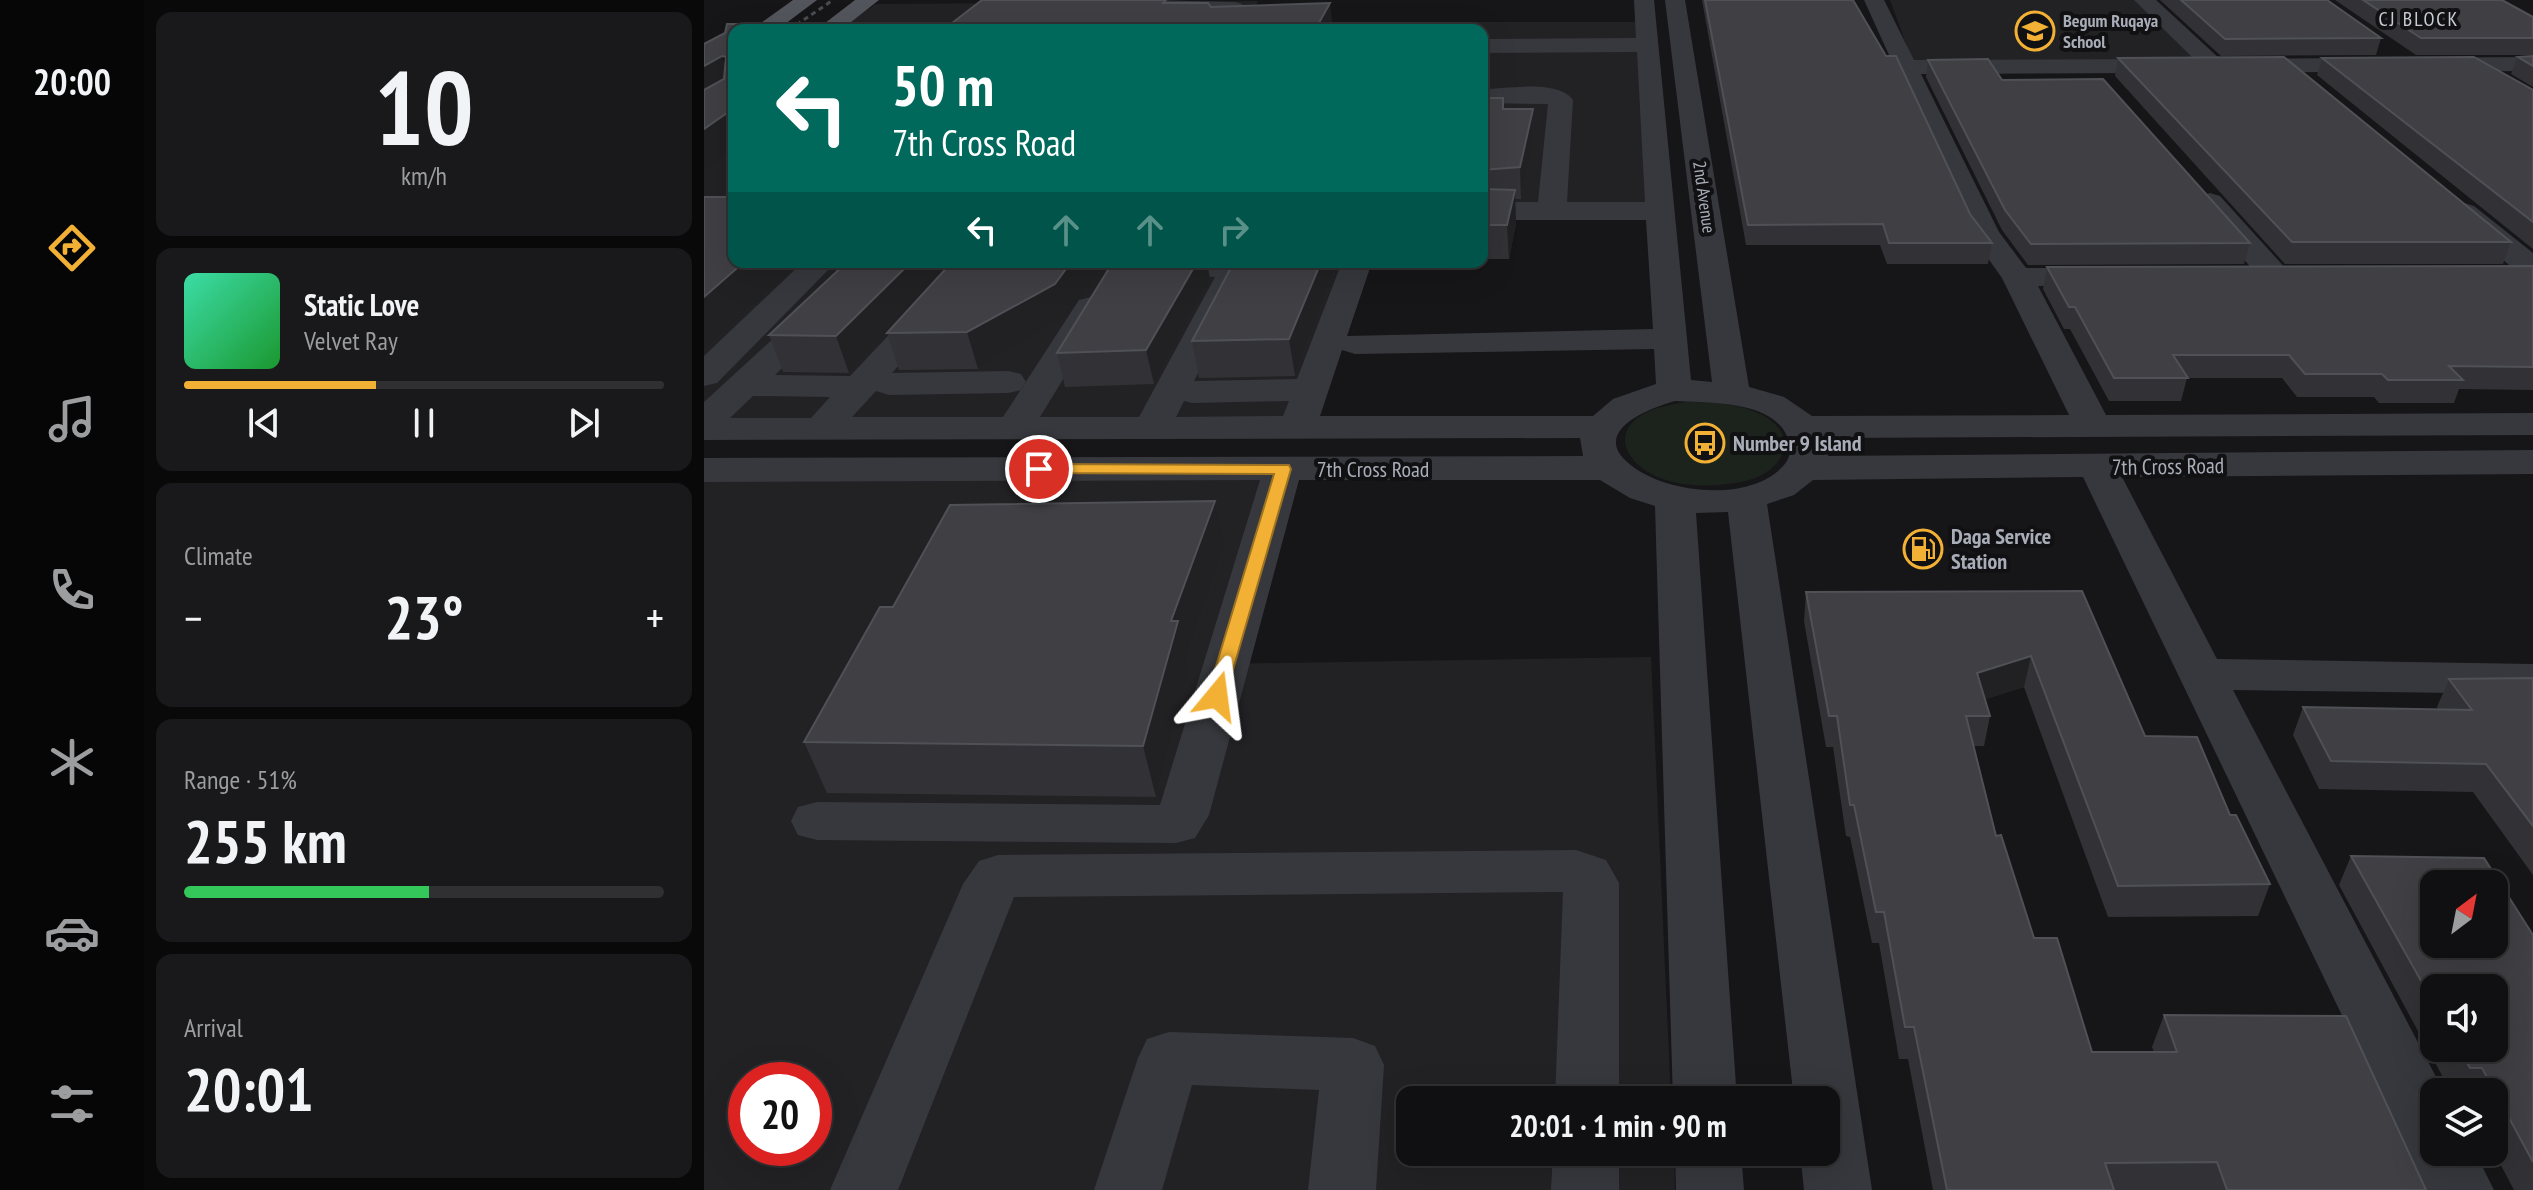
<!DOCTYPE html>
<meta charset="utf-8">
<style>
body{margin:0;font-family:"PT Sans Narrow",sans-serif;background:#19191b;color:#f1f3f6;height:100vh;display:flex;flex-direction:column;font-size:30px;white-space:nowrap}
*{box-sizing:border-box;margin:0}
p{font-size:26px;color:#9c9d9f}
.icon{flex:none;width:44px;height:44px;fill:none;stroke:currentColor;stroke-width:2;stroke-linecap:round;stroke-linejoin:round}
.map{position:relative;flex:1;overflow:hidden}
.details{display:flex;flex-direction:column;gap:12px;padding:12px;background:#09090a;width:560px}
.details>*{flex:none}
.banner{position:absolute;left:24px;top:24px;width:760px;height:244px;border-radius:16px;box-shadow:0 8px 32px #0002,0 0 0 2px #303032;background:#00695c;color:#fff;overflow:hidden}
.needle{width:52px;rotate:32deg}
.tools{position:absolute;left:1716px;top:870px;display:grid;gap:16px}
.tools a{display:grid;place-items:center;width:88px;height:88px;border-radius:16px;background:#101012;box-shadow:0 8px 32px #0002,0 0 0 2px #303032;font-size:40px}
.speed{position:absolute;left:24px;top:1062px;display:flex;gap:16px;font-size:40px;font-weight:700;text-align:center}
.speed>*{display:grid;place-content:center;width:104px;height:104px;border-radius:50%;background:#101012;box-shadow:0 8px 32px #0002,0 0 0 2px #303032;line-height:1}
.speed .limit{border:12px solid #d22;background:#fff;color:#111}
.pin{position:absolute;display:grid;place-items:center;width:68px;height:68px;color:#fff;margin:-34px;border:4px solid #fff;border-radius:50%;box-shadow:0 2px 8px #0007}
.me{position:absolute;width:88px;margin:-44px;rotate:16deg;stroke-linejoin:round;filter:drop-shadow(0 0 6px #0008)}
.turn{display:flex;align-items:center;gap:28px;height:168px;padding:0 32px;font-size:36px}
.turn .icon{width:104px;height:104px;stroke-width:2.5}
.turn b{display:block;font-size:56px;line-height:68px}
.lanes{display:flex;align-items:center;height:76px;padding:0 32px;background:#0003;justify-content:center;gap:40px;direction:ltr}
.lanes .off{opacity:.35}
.big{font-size:60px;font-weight:800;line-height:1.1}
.details .widget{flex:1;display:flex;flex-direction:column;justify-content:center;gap:12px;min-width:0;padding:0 28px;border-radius:16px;background:#19191b}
.details .dial{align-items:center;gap:0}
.dial b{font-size:104px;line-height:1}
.song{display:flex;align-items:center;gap:24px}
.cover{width:96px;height:96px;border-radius:12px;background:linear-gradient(135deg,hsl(160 70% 55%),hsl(130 70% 35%))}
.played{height:8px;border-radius:4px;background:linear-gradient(90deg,#f2b134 40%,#303032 40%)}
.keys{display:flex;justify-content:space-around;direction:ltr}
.heat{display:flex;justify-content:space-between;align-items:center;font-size:44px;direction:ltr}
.charge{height:12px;border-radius:6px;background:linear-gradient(90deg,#34c759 51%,#303032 0)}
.trip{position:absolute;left:692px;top:1086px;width:444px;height:80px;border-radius:16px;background:#101012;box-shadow:0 8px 32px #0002,0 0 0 2px #303032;font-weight:800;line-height:80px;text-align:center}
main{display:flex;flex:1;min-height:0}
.tabs{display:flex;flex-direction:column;width:144px;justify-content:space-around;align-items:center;background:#060607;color:#9c9d9f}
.tabs .icon{width:56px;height:56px}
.tabs .selected{color:#f2b134}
.tabs b{font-size:36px;color:#f1f3f6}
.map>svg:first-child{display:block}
</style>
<main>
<nav class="tabs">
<b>20:00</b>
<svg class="icon selected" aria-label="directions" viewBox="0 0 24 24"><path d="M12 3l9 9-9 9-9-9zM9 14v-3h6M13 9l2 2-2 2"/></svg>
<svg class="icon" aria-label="music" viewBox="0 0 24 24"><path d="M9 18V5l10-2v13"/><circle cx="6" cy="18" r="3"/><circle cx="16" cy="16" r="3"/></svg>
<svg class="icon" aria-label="phone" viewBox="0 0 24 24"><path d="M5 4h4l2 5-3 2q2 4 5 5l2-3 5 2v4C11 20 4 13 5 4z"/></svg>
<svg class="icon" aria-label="climate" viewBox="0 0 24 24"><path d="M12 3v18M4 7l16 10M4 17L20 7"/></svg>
<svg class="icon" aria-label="car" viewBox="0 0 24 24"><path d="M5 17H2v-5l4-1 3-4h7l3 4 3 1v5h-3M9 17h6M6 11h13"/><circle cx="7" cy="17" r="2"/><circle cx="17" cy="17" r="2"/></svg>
<svg class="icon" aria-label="filters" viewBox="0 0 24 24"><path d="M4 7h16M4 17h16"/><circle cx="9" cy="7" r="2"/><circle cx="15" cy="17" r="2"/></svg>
</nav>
<section class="details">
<div class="widget dial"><b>10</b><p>km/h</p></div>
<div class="widget">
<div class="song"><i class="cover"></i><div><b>Static Love</b><p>Velvet Ray</p></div></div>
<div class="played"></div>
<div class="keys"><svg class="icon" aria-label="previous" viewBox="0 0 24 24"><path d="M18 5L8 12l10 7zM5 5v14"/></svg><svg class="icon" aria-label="pause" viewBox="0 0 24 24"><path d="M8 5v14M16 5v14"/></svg><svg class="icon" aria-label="next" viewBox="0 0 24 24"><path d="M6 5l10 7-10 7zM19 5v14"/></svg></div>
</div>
<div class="widget"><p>Climate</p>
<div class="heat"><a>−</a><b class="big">23°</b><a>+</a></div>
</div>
<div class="widget"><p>Range · 51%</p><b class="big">255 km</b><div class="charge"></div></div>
<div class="widget"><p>Arrival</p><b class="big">20:01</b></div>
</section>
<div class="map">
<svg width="1829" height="1190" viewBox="0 0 1829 1190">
<rect width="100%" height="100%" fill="#161618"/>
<!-- built -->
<g fill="#222225" fill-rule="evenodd">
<polygon points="1186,0 1432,0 1500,62 1209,63"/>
<polygon points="554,1 546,22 933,22 947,217 778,217 778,30 134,30 172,4"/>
<polygon points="30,104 30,262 650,262 601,420 0,421 0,125"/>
<path d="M567 475 512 664 947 657 967 1100H706V1152H970L971 1190H0V476ZM42 1080H110V1148H42Z"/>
</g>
<!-- green -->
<path fill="#1c231d" d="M982 402C1009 402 1036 403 1060 416 1099 438 1076 474 1041 481 1013 487 983 488 956 478 929 467 904 439 936 416 949 407 967 405 982 402Z"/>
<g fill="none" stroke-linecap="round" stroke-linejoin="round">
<!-- minor -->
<g fill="#37383d" fill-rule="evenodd">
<polygon points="443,0 531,2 538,4 544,13 533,30 511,30 522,14 437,10 434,6"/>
<path d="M930 0H950L987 380 1008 382 961 0H981L1045 387 1080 397 1108 416 1365 415 1298 278 1266 233 1160 0H1180L1210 60 1490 59 1430 0H1452L1516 59 1829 57V71L1217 74 1295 232 1322 268H1402L1413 270 1418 277 1413 284 1334 286 1402 415 1829 413V435L1122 438 1124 456 1829 450V474L1418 477 1513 659 1829 664V694L1529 690 1740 1092H1730V1152H1771L1790 1190H1722L1379 477 1109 480 1090 495 1063 504 1168 1190H1100L1096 1152H1122V1100H1090L1024 512 992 513 1033 1100H969L951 506 926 498 896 480H595L505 815 491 838 472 843 113 840 94 835 87 821 94 807 113 802 456 805 556 480 0 482V458L879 456 876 438 0 440V402L153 262H186L71 375 146 376 254 262H286L188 373 304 371 317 374 322 382 317 390 304 393 185 395 172 391 148 417H299L375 300 387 297 399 300 403 307 336 417H435L511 277 442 274 431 272 429 262H537L545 272 490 381 593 379 638 262H668L643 336 949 329 942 220H778V202H834L844 104 778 103V89C802 89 854 79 869 100L863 202H941L933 52 778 53V39L932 38ZM950 349 952 384 909 399 889 416H616L638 350 651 354ZM49 396 126 397 107 418H26ZM480 401 488 403 585 401 579 416 472 417ZM971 401C1004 403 1067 400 1083 436 1087 447 1088 456 1080 465 1046 504 957 494 922 461 888 429 949 407 971 401Z"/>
<polygon points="1506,193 1516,196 1583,270 1588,277 1583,284 1561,284 1496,208 1492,202 1496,196"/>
<polygon points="1760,203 1770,206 1829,253 1829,278 1818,276 1750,218 1746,212 1750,206"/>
<polygon points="99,262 132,262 13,383 0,386 0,356"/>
<polygon points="872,850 902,860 915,883 915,1100 851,1100 859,892 310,897 194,1190 126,1190 259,884 275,861 294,855"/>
<polygon points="465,1032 649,1038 671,1046 680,1065 672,1190 604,1190 615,1090 488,1085 458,1190 390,1190 434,1058 443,1039"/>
<polygon points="849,1152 915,1152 915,1190 847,1190"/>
<polygon points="971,1152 1037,1152 1040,1190 972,1190"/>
</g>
<!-- major -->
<g fill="#53555c" fill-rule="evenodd">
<polygon points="89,0 113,0 73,30 47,30"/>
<polygon points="151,0 175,0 137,30 112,30"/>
</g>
<!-- rail -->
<polyline stroke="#4a4c52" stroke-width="3" stroke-dasharray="5 4" stroke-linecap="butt" points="85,30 129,0"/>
</g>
<!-- wall -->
<g fill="#323236" fill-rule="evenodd">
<polygon points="998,0 1149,0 1266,214 1288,243 1284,264 1183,264 1176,245 1042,245"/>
<polygon points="1456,0 1623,0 1677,38 1672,55 1517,56"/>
<polygon points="1631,0 1798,0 1829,17 1829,55 1712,55"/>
<polygon points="1829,56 1829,87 1807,74 1814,57"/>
<polygon points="1414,58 1807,242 1799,264 1581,264 1411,76"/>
<polygon points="1618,58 1829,90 1829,249 1613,75"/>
<polygon points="1224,60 1298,80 1546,243 1540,264 1324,265 1298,230 1222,77"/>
<polygon points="778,98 799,98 800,109 829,109 830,140 817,199 811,199 812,223 805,259 778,259"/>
<polygon points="409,262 503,262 506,280 450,384 361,387 353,353"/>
<polygon points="530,262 635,262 591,376 495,378 488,341"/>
<polygon points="1829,266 1829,390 1755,389 1750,403 1675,403 1670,397 1593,397 1578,378 1483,378 1477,401 1405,401 1366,329 1360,329 1339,289 1343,267"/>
<polygon points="360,319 274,369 195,370 183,333 145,373 79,372 65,335"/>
<polygon points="520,548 483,657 486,670 452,797 123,793 100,742 189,607"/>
<polygon points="1378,591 1441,736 1526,815 1566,884 1554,916 1404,917 1320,687 1281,699 1286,716 1280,746 1269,746 1292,836 1330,938 1388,1052 1450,1052 1448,1047 1460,1015 1722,1190 1229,1190 1204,1059 1195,1059 1175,943 1168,943 1146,837 1142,836 1129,747 1122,747 1100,621 1102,592"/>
<polygon points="1829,678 1829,875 1769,792 1615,789 1589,735 1599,707 1734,709 1733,707 1745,679"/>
<path d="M1647 856 1829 935V1190H1810L1790 1152V1092H1747L1635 885ZM1730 988 1790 1048H1730Z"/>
</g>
<!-- shaded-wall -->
<g fill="#212124">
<polygon points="626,3 629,30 611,30"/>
<polygon points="147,24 149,30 139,30"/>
<polygon points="18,56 29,86 0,103 0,66"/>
<polygon points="30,108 30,148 0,171 0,129"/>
<polygon points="829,109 830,140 817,199 816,167"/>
<polygon points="811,190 812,223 805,259 803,225"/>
<polygon points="40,262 95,262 0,349 0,297"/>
<polygon points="207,262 251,262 145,373 132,336"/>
<polygon points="367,262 400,262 360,319 274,369 263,332"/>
<polygon points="493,262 503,262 506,280 450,384 442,350"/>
<polygon points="617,262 635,262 591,376 585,339"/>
<polygon points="511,501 520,548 483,657 486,670 452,797 439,746 467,621"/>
<polygon points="1327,656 1320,687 1268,704 1273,673"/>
</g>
<!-- building -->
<g fill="#3f3f44" stroke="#4f5156" stroke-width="2" fill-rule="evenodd">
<polygon points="278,0 462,0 459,3 504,3 507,7 626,3 611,30 239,30"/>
<polygon points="1001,0 1149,0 1182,56 1192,56 1266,214 1288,243 1185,243 1179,224 1044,225"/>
<polygon points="1477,0 1623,0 1677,38 1521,39"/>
<polygon points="1659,0 1798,0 1829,17 1829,38 1717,38"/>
<polygon points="23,24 147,24 139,30 30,30 30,108 0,129 0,90 20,79 22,57 18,56 0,66 0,44 21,33"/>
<polygon points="1829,56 1829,66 1814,57"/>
<polygon points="1580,57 1807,242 1588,242 1414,58"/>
<polygon points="1770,57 1829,90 1829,222 1618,58"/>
<polygon points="1284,59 1298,80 1399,79 1546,243 1327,244 1301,210 1224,60"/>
<polygon points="778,98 799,98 799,109 829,109 816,167 778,170"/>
<polygon points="778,189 811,190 803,225 778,225"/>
<polygon points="0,197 30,197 30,262 40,262 0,297"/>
<polygon points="143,262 207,262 132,336 65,335"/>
<polygon points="248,262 367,262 351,284 263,332 183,333"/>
<polygon points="409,262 493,262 442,350 353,353"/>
<polygon points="530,262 617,262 585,339 488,341"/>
<polygon points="1829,266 1829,367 1745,366 1759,380 1684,380 1678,374 1601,374 1585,355 1469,355 1484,378 1410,378 1371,307 1365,307 1343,267"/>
<polygon points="511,501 467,621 474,621 439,746 100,742 176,607 189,607 246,505"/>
<polygon points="1378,591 1441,736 1493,737 1526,815 1532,815 1566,884 1414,886 1327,656 1273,673 1286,716 1262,716 1292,836 1297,835 1330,938 1353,938 1388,1052 1473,1052 1460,1015 1642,1016 1722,1190 1523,1190 1513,1162 1401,1163 1410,1190 1243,1190 1210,1027 1201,1027 1180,912 1172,912 1150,805 1146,805 1133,716 1125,716 1102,592"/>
<polygon points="1829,678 1829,826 1782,764 1627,761 1599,707 1768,710 1745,679"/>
<path d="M1647 856 1780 858 1829 935V1162L1778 1068H1766L1755 1048H1790V988H1730V1004ZM1730 884H1790V944H1730Z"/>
</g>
<!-- route -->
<polygon fill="#f2b134" stroke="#9d7322" stroke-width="2" points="335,464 585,465 587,469 520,701 506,701 503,696 570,474 330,473 327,469"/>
<!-- icons -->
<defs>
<symbol id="school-ring" viewBox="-11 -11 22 22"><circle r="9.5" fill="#111113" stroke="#f2b134" stroke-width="1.5"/><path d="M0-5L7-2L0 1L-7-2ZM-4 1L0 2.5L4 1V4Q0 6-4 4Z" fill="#f2b134"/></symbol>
<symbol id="bus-ring" viewBox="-11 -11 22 22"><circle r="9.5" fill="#111113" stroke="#f2b134" stroke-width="1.5"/><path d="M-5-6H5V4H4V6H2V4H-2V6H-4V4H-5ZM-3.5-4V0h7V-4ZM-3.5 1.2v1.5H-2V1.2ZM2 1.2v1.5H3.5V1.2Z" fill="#f2b134"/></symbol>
<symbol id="fuel-ring" viewBox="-11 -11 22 22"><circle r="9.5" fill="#111113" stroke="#f2b134" stroke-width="1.5"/><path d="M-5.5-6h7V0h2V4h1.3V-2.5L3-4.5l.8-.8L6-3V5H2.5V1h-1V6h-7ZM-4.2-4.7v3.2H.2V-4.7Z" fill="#f2b134"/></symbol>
</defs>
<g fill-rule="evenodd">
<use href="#school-ring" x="1309" y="9" width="44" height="44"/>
<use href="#bus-ring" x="979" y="421" width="44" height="44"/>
<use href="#fuel-ring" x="1197" y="527" width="44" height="44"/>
</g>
<g text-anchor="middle" stroke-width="8" stroke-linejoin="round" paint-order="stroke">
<!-- far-poi labels -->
<g font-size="18" font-weight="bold" fill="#a8adb8" stroke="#111113" text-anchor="start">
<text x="1359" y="27">Begum Ruqaya<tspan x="1359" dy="21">School</tspan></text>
</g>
<!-- far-street labels -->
<g font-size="18" fill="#a8adb8" stroke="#111113">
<text transform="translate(1000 197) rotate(82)" y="6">2nd Avenue</text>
</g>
<!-- far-neighbourhood labels -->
<g font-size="20" letter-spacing="2" fill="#c9ccd4" stroke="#111113">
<text x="1715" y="26">CJ BLOCK</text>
</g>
<!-- poi labels -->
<g font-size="22" font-weight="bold" fill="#a8adb8" stroke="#111113" text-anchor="start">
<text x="1029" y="451">Number 9 Island</text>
<text x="1247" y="544">Daga Service<tspan x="1247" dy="25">Station</tspan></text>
</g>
<!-- street labels -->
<g font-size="22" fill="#a8adb8" stroke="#111113">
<text transform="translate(1464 466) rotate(-1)" y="8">7th Cross Road</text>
<text x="669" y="477">7th Cross Road</text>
</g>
</g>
</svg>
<div class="tools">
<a><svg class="needle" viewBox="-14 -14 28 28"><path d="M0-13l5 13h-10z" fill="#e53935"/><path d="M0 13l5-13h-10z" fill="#9c9d9f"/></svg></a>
<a><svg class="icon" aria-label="sound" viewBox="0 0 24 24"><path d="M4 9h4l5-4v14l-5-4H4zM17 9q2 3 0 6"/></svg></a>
<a><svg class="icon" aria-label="layers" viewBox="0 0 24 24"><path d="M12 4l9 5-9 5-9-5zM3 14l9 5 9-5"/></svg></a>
</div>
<div class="speed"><div class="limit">20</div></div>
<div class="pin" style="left:335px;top:469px;background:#d93025"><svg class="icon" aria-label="arrive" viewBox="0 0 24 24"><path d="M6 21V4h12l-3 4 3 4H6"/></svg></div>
<svg class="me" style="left:513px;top:696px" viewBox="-20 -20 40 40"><path d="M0-17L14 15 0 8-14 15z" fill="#f2b134" stroke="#fff" stroke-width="4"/></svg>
<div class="trip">20:01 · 1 min · 90 m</div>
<div class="banner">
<div class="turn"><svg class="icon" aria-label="left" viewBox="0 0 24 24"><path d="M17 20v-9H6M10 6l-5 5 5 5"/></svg><div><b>50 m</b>7th Cross Road</div></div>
<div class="lanes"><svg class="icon" aria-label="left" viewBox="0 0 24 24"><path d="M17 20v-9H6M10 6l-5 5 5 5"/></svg><svg class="icon off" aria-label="ahead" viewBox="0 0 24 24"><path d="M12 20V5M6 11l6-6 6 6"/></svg><svg class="icon off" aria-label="ahead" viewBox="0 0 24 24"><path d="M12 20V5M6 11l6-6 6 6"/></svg><svg class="icon off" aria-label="right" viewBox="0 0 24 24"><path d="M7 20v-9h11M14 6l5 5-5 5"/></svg></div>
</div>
</div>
</main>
